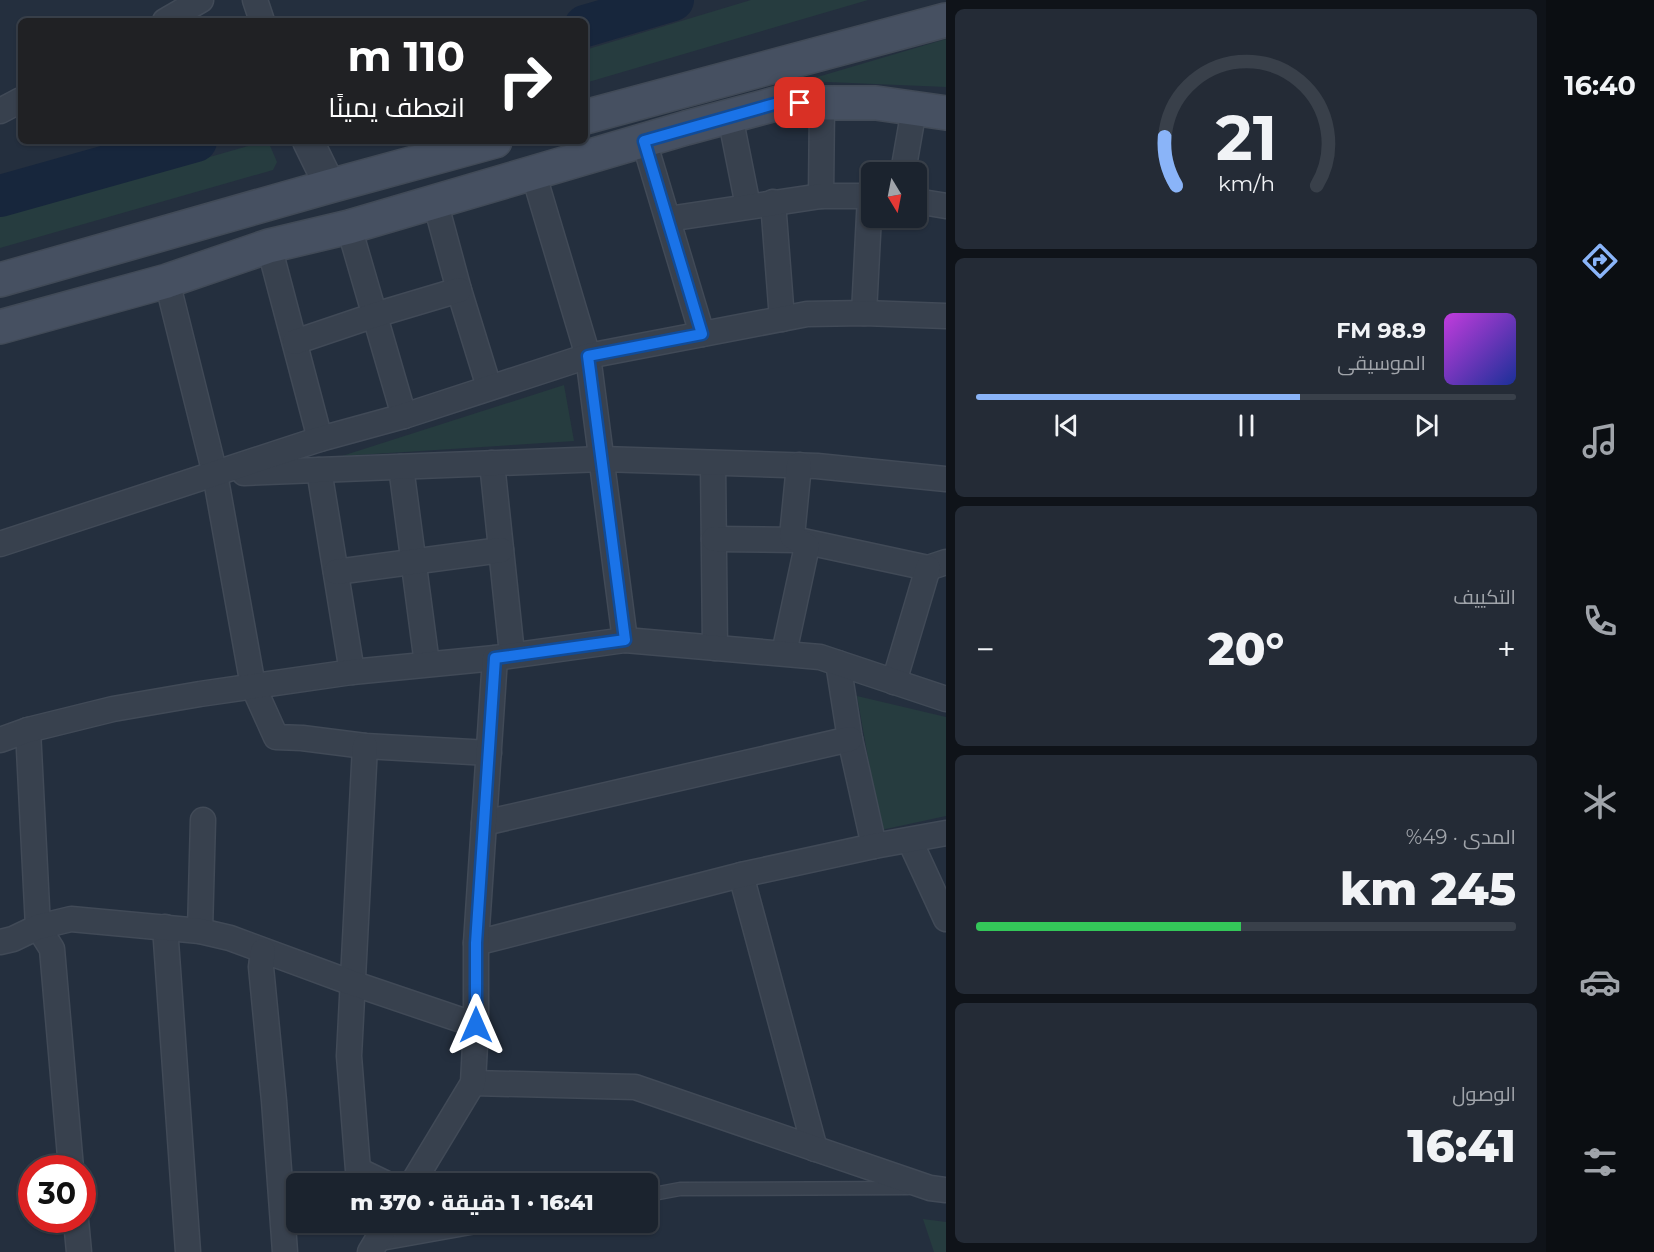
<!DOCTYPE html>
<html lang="ar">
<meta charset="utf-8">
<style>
body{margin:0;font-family:Montserrat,Cairo,sans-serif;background:#242b36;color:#f1f3f6;direction:rtl;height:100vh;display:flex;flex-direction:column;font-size:22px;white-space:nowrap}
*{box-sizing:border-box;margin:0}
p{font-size:20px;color:#a0a4aa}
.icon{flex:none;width:33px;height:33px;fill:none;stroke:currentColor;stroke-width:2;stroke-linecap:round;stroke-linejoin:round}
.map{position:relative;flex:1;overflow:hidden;direction:ltr}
.drawer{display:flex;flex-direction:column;gap:9px;padding:9px;background:#0f1319;width:600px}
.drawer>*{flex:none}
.hud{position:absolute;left:18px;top:18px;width:570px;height:126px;border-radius:9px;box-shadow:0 2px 4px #0004,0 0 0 2px #39404a;direction:rtl;background:#202124;color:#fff;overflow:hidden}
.needle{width:39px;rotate:170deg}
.buttons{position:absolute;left:861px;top:162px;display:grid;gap:12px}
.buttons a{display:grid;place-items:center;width:66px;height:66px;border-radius:9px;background:#1b232e;box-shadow:0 2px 4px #0004,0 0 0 2px #39404a;font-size:30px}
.speed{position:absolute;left:18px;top:1155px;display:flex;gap:12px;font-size:30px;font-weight:700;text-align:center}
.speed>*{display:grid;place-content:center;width:78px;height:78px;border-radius:50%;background:#1b232e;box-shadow:0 2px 4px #0004,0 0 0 2px #39404a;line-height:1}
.speed .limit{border:9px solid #d22;background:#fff;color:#111}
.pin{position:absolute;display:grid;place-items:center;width:51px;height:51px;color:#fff;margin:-26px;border-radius:12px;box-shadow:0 3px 9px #0006}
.me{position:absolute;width:66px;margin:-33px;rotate:0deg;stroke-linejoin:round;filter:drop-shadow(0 0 4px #0008)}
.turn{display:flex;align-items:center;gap:21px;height:126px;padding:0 24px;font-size:27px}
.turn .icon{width:78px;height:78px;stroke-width:2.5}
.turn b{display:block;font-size:42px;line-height:51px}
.big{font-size:45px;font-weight:800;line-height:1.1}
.drawer .widget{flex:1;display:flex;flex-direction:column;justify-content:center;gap:9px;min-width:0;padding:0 21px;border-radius:9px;background:#242b36}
.drawer .dial{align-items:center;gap:0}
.dial svg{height:156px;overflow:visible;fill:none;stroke:#39404a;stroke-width:7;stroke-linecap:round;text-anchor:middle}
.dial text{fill:#f1f3f6;stroke:none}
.song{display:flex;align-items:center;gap:18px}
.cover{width:72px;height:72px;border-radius:9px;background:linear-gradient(135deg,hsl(290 70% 55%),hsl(230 70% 35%))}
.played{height:6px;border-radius:3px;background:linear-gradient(90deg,#8ab4f8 60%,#39404a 60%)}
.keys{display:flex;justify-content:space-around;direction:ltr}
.heat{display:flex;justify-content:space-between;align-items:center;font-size:33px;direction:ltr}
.charge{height:9px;border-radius:4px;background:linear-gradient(90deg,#34c759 49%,#39404a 0)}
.trip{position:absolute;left:286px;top:1173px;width:372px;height:60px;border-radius:9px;background:#1b232e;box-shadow:0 2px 4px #0004,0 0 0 2px #39404a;font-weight:800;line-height:60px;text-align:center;direction:rtl}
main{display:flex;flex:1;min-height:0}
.tab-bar{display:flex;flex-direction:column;width:108px;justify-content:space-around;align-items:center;background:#0b0e12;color:#a0a4aa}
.tab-bar .icon{width:42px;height:42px}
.tab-bar .active{color:#8ab4f8}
.tab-bar b{font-size:27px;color:#f1f3f6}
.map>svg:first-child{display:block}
</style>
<main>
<nav class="tab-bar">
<b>16:40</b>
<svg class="icon active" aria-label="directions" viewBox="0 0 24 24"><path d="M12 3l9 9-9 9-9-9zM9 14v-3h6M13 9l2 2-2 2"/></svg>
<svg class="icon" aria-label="music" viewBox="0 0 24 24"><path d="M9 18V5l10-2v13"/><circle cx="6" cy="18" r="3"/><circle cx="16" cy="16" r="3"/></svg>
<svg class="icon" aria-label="phone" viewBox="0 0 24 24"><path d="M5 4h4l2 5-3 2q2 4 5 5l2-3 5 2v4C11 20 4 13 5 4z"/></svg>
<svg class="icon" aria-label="climate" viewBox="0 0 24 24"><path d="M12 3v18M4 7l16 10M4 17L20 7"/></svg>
<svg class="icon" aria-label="car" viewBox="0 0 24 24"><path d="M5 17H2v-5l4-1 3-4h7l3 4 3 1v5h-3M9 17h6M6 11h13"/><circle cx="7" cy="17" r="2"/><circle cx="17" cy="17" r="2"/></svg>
<svg class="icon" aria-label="filters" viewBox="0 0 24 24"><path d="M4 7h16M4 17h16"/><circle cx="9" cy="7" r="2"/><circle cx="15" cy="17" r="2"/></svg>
</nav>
<section class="drawer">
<div class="widget dial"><svg viewBox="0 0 100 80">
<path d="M14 69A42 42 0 1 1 86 69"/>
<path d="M14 69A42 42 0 0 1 8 44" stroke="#8ab4f8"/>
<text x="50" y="56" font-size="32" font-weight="700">21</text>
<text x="50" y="72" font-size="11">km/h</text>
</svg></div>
<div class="widget">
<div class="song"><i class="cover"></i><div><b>98.9 FM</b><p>الموسيقى</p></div></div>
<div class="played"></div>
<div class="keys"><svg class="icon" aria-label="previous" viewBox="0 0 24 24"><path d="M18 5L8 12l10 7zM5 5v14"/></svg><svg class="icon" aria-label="pause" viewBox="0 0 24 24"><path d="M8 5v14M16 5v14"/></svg><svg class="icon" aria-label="next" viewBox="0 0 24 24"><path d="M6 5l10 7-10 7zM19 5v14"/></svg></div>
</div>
<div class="widget"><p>التكييف</p>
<div class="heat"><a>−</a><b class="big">20°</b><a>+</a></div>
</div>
<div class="widget"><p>المدى · 49%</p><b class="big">245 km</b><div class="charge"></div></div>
<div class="widget"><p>الوصول</p><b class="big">16:41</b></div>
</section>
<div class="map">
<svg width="946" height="1252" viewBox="0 0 946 1252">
<rect width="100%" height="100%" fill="#242f3e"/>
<!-- green -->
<g fill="#263c3f">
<polygon points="751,0 868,0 585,83 585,50"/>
<polygon points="946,39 946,87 804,81"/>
<polygon points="266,141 268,141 277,162 273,170 0,248 0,217"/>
<polygon points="564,385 574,441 342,456"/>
<polygon points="857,696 946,717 946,816 881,830"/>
<polygon points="923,1219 946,1222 946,1252 934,1252"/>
</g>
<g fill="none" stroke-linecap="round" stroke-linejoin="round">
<!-- river -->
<g stroke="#17263c" stroke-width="42">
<polyline points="585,26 673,0"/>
<polyline points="0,196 196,141"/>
</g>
<defs>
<g id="service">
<polyline points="648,1195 680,1189 908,1188"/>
<polyline points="375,1245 503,1222"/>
</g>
<g id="minor">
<polyline points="255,0 262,21"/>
<polyline points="165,21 201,0"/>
<polyline points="0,111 21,100"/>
<polyline points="730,116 748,206"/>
<polyline points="644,141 702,334"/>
<polyline points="533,172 588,356 625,640"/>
<polyline points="903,172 914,109"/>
<polyline points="821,196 822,103"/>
<polyline points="435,201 459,290 489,387"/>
<polyline points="916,201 946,206"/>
<polyline points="773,202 782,319"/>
<polyline points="668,219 821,196 872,196"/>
<polyline points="349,227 404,416"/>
<polyline points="269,246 320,439"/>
<polyline points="167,281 215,474 253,686 276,737 302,738 365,746 489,753"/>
<polyline points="864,313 870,196"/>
<polyline points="295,342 375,315 459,290"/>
<polyline points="492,463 512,654"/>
<polyline points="713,463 715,648"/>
<polyline points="401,467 427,664"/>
<polyline points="319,470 352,672"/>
<polyline points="244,473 602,459 817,466 946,479"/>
<polyline points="714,539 798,540 928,568 946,562"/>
<polyline points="0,544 320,439 404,416 588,356 807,314 864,313 946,316"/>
<polyline points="336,572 501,550"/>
<polyline points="784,653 807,546 792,536 799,465"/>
<polyline points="838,663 850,739 874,846"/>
<polyline points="894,682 928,568"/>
<polyline points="28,730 38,927 52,949 71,1168"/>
<polyline points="0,740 28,730 113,709 200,694 352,672 495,658 625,640 820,657 946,699"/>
<polyline points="365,746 349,1056 358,1170 387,1184"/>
<polyline points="484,823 850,739"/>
<polyline points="910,841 946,919"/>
<polyline points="741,875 815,1149"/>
<polyline points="165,927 188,1252"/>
<polyline points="200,931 203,820"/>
<polyline points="0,942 13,939 38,927 71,919 200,931 230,938 352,983 476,1025"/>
<polyline points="476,943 741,875 874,846 946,833"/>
<polyline points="263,951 261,967 274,1101 285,1252"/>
<polyline points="473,1083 635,1087 930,1188 946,1190"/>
<polyline points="412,1184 473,1083 476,1025 476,943 495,658"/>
<polyline points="76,1220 79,1252"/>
<polyline points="370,1252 388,1222"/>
</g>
<polyline id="tertiary" points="308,141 330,186"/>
<g id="secondary">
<polyline points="585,117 946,20"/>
<polyline points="0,280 330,186 495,141"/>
<polyline points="0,327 167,281 269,246 349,227 686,128 779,103 876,103 946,113"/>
</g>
</defs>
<!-- service casing -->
<use href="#service" stroke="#414a57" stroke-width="15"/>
<!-- minor casing -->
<use href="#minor" stroke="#414a57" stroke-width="27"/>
<!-- tertiary casing -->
<use href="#tertiary" stroke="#414a57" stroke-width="33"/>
<!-- secondary casing -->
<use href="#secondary" stroke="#414a57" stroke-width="36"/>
<!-- service -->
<use href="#service" stroke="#38414e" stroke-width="12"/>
<!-- minor -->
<use href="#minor" stroke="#38414e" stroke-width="24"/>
<!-- tertiary -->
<use href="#tertiary" stroke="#38414e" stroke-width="30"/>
<!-- secondary -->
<use href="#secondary" stroke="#465061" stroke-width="33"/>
</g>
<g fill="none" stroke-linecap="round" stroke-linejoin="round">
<defs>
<polyline id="route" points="476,1025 476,943 495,658 625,640 588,356 702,334 644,141 778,103 800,103"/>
</defs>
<!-- route casing -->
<use href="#route" stroke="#114b97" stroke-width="15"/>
<!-- route -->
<use href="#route" stroke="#1a73e8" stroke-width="10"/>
</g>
</svg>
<div class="buttons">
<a><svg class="needle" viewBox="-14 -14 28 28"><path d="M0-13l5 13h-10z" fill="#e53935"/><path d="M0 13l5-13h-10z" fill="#a0a4aa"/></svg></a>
</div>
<div class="speed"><div class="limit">30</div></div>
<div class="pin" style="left:800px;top:103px;background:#d93025"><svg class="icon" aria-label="arrive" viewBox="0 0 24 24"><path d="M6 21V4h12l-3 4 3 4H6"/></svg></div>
<svg class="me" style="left:476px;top:1025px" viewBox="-20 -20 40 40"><path d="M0-17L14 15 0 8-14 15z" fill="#1a73e8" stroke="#fff" stroke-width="4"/></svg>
<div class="trip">16:41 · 1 دقيقة · 370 m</div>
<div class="hud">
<div class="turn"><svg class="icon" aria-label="right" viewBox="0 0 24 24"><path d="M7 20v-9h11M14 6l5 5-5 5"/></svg><div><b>110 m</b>انعطف يمينًا</div></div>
</div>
</div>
</main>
